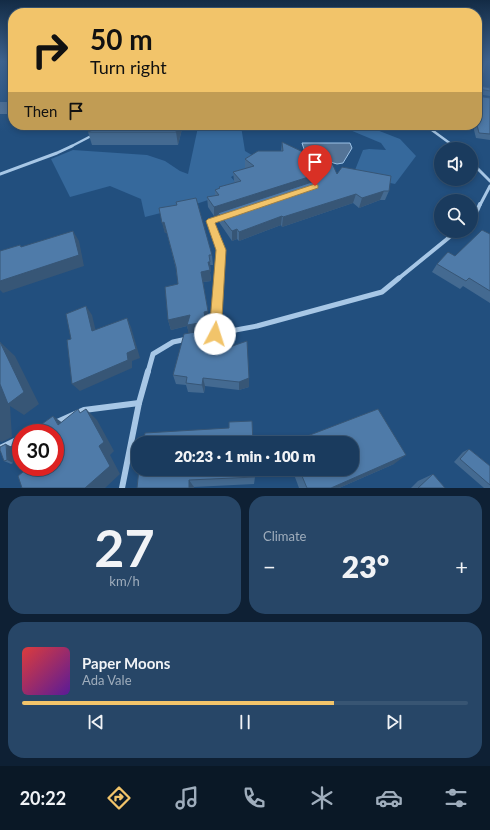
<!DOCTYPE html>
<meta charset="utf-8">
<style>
body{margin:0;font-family:Lato,sans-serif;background:#274667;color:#f1f3f6;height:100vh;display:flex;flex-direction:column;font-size:15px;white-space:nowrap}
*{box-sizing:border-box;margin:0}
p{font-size:13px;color:#9fadbc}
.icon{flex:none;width:22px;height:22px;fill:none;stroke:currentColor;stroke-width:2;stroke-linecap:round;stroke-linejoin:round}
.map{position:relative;height:488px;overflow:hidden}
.details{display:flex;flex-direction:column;gap:8px;padding:8px;background:#0e2034;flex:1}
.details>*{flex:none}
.top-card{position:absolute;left:8px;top:8px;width:474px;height:122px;border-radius:16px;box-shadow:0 2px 6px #0003,0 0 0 1px #385573;background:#f2c46a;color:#111;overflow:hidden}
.fabs{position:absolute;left:434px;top:142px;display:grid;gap:8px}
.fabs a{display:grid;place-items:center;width:44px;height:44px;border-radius:50%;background:#1a3b5e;box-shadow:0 2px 6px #0003,0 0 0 1px #385573;font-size:20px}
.speed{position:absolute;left:12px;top:424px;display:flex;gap:8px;font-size:20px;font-weight:700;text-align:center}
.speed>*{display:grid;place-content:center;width:52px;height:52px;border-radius:50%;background:#1a3b5e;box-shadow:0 2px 6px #0003,0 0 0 1px #385573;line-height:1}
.speed .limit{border:6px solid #d22;background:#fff;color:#111}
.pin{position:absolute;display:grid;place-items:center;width:34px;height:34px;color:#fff;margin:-41px -17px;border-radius:50% 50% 50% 0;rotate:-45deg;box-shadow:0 0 4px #0007}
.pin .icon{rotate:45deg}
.me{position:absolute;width:44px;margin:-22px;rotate:5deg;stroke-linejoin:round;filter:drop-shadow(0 0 3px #0008)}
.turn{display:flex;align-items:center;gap:14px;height:84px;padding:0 16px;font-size:18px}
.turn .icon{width:52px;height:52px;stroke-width:2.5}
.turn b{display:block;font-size:28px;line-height:34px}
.then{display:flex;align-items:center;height:38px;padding:0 16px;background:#0003;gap:8px;font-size:15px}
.big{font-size:30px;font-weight:800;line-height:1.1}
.details .widget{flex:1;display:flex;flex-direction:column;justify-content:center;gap:6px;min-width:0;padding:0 14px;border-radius:16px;background:#274667}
.details .dial{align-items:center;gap:0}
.dial b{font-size:52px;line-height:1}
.song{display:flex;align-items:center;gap:12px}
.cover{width:48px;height:48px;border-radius:6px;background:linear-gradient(135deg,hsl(0 70% 55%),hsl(270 70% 35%))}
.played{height:4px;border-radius:2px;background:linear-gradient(90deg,#f2c46a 70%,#385573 70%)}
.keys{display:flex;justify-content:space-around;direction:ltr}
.heat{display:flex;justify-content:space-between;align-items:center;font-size:22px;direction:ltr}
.details .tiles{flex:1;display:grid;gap:8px;grid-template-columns:1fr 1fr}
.widget:last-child{grid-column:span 2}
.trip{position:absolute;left:131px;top:436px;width:228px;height:40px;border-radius:16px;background:#1a3b5e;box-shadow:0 2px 6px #0003,0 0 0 1px #385573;font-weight:800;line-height:40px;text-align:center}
.tabs{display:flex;height:64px;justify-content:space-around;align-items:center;background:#0a1826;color:#9fadbc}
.tabs .icon{width:28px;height:28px}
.tabs .active{color:#f2c46a}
.tabs b{font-size:18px;color:#f1f3f6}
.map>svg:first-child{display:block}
</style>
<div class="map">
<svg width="490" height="488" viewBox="0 0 490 488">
<rect width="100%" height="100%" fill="#224f7e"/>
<!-- green -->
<g fill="#36699c">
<polygon points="338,125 364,125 400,139 416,156 395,184 353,175 363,150 369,149 386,150 381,143"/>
<polygon points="241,126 245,151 260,160 231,177 241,189 196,204 145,217 141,199 110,186 70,197 51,159 73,150 147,155 165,161 180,171 188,174 198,127"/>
</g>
<!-- water -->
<polygon fill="#547497" stroke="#9bc2e7" points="302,143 350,143 352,148 343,163 337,164 306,155"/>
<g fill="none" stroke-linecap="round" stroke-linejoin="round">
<!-- river -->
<rect fill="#547497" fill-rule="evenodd" x="0" y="102" width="13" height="12"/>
<!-- minor-far4 -->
<g stroke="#a7c7e6" stroke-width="2.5">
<polyline points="425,125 455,147"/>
<polyline points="70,147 93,135"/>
</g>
<!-- minor-far3 -->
<g stroke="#a7c7e6" stroke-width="3">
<polyline points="453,146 458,149"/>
<polyline points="471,162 490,181"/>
<polyline points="0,174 57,153 72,146"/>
<polyline points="480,205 490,186"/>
</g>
<!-- minor-far2 -->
<g stroke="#a7c7e6" stroke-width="4">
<polyline points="471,217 477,211 480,204"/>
<polyline points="219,279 221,250 211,221 223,217"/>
<polyline points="398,279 457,231"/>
</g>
<!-- minor-far1 -->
<g stroke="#a7c7e6" stroke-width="5">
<polyline points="215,334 219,278"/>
<polyline points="203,336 257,326 382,292 399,278"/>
<polyline points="148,372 153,354 173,342 187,339"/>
</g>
<!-- minor -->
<g stroke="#a7c7e6" stroke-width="6">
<polyline points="55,423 84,410 139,403"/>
<polyline points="0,448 21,438"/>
<polyline points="122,488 139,403 148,371"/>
</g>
</g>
<!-- wall -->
<g fill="#446a91">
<polygon points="480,86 490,88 490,96 477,94"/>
<polygon points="490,98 490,140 476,138 473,126 468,125 477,125"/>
<polygon points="105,125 182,125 182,129 178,145 92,145 88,132"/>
<polygon points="282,142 337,174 389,191 385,200 380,200 359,208 353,203 282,227 281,225 239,241 237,239 232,241 219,222 218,215 214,216 208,207 207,197 215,196 215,190 219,189 219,187 235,183 234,181 233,172 246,169 245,168 245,159 281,151"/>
<polygon points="159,208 212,255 213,265 210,265 211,272 210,272 211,281 203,282 209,321 206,322 212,353 249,387 239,390 205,386 204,393 188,392 186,385 176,384 173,375 189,333 187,326 171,330 168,320 178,284 176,269 167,233 165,233"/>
<polygon points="490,234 490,303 463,286 460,289 432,272 437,264 455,256"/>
<polygon points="12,447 13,463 11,464 4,461"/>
<polygon points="469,449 490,466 490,488 484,488 454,462 463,452"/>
<polygon points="394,464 339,488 299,488 292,469 352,469"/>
<polygon points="139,469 255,477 254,484 194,487"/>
<polygon points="433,474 445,488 411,488 418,481"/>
</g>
<!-- shaded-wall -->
<g fill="#375676">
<polygon points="178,125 182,125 182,129 178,145 176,132"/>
<polygon points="318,174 317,184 218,213 218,215 214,216 214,207"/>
<polygon points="384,191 380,200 359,208 362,198"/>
<polygon points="356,194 353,203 282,227 283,217"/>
<polygon points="282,216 281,225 239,241 239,232"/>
<polygon points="164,222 167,233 165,233 162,223"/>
<polygon points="237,229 237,239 232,241 232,231"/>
<polygon points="73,231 79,241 84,266 3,293 0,290 0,281"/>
<polygon points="208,262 210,262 211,272 210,272 211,281 203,282 201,272"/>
<polygon points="86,306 92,315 98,340 92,331"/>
<polygon points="208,311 209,321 206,322 207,331 189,335 187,326 171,330 168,320"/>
<polygon points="127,318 131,327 140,358 132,361 132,368 80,391 72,384"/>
<polygon points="0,342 15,356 39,404 24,415 10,406 12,437 2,442 0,441"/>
<polygon points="203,378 205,386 204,393 202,385"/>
<polygon points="249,378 249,387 239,390 239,382"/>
<polygon points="86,409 97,420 114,451 110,455 120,474 105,488 85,488 99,446"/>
<polygon points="53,416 67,426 58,425"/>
<polygon points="6,444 12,447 13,463 7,460"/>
<polygon points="406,455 394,464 339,488 331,488"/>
<polygon points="189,480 194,487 194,488 189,488"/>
</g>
<!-- building -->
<g fill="#4f7ba9" stroke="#375676">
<polygon points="477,62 487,62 480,86 490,88 490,91 479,89 477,91"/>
<polygon points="477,96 490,98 490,134 479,133 477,125"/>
<polygon points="105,125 178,125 176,132 88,132"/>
<polygon points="282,142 322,161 325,160 328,164 332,163 337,174 342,167 391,176 389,191 384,191 362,198 356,194 283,217 282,216 239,232 237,229 232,231 218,213 318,180 320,177 318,174 214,207 207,197 219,195 215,190 220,188 219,187 241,181 233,172 254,166 245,159 258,151 283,151"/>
<polygon points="196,198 212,255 209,255 210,262 208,262 210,270 201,272 208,311 204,312 206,322 187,325 190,315 168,320 165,287 178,284 176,267 164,222 162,223 159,208 177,205 176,202"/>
<polygon points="482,230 490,234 490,291 469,278 466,281 437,264 448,252 455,256"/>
<polygon points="73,231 79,255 0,281 0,251 20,245 21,247"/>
<polygon points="86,306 92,331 127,318 136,349 127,353 128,360 72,384 67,340 71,339 66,314"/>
<polygon points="207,330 212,353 247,341 249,378 239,382 203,378 202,385 186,383 187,377 173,375 184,334"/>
<polygon points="0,342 24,392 8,404 0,384"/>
<polygon points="78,409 80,413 86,409 104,442 99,446 110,466 85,488 22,488 18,476 29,467 55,467 55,433 26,433 34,427 35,429 53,416 58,425"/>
<polygon points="378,409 406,455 331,488 307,488 299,469 352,469 352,443 289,443"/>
<polygon points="252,421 253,443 143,443 145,433 229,428 229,422"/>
<polygon points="6,444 7,460 4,461 0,450 0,447"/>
<polygon points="469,449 490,466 490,485 460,459"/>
<polygon points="139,469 255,469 255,477 189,480 189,488 137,488"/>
<polygon points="433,474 445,488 418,488"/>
</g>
<!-- sky -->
<linearGradient id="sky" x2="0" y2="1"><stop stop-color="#132b45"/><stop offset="0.47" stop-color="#3e638f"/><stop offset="1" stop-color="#3e638f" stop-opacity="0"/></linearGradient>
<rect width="490" height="131" fill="url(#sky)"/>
<!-- route -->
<polygon fill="#f2c46a" stroke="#9d7f45" points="315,184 318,185 318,188 215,223 226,250 221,334 219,337 215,339 211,337 209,334 216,250 206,221 208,219"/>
</svg>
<div class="fabs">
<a><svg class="icon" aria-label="sound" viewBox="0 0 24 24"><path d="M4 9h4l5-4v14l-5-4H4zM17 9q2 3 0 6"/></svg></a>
<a><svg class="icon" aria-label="search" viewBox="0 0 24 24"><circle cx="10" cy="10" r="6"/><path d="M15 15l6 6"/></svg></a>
</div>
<div class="speed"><div class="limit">30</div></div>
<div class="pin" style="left:315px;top:186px;background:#d93025"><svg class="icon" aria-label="arrive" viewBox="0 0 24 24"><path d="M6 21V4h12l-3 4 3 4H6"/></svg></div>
<svg class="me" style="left:215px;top:334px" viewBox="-20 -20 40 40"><circle r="19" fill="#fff"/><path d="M0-13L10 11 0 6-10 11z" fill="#f2c46a"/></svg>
<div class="trip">20:23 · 1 min · 100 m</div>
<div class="top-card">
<div class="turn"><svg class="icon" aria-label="right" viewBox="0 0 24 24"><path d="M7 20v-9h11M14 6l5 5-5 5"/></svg><div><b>50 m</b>Turn right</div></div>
<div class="then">Then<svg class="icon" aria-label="arrive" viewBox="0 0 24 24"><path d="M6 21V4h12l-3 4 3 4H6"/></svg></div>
</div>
</div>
<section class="details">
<div class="tiles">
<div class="widget dial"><b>27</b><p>km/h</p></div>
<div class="widget"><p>Climate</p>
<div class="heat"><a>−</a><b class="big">23°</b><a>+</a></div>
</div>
<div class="widget">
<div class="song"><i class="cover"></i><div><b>Paper Moons</b><p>Ada Vale</p></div></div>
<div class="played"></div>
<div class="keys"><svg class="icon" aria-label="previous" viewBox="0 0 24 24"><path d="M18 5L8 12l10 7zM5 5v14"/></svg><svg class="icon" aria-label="pause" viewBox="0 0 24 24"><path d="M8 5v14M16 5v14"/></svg><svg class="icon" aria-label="next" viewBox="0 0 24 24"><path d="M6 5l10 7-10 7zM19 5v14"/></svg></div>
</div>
</div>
</section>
<nav class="tabs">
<b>20:22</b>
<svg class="icon active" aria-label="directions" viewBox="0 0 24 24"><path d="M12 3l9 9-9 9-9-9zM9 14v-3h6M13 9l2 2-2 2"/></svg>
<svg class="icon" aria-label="music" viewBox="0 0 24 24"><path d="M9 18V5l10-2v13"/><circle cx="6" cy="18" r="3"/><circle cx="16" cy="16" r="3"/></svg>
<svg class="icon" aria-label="phone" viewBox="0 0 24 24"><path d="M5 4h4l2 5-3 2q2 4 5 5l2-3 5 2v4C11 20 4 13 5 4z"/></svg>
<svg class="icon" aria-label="climate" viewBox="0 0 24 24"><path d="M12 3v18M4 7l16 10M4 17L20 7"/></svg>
<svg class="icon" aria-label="car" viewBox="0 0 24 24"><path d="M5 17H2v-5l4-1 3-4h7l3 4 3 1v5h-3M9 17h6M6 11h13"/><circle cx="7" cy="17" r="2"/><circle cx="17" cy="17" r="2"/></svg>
<svg class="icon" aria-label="filters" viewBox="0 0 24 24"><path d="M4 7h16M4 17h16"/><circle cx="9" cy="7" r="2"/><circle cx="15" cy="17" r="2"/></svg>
</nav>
